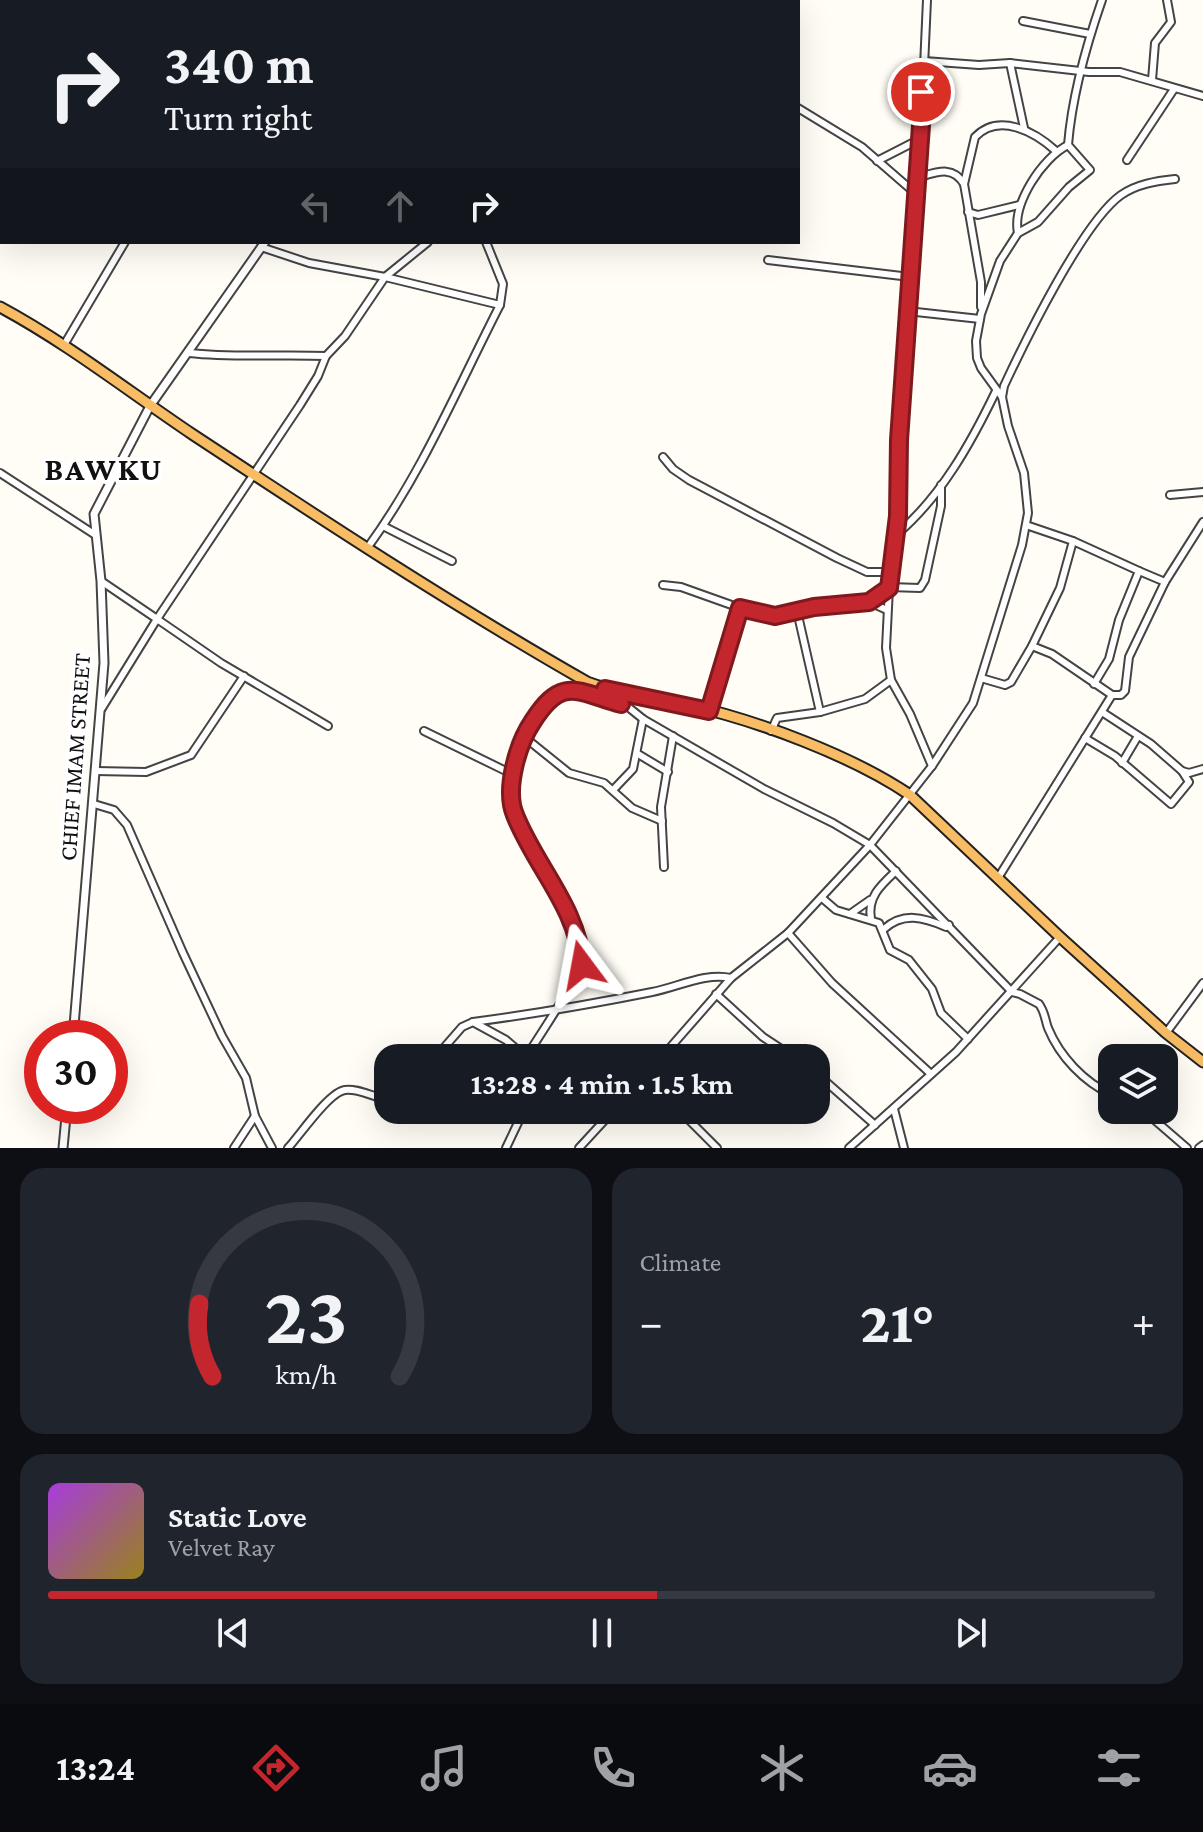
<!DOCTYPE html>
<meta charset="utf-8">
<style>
body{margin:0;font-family:"Crimson Pro",serif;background:#20242c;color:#f1f3f6;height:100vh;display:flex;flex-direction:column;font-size:30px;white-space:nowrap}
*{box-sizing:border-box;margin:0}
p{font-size:26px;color:#9ea1a6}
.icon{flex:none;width:44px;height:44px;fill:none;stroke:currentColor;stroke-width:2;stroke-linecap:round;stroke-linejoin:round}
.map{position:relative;height:1148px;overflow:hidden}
.drawer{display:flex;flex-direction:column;gap:20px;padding:20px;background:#0d0f14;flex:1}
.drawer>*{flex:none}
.hud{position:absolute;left:0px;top:0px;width:800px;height:244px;box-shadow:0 8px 32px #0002;background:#171b24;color:#f1f3f6;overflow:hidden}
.controls{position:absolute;left:1098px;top:1044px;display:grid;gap:16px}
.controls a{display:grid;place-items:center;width:80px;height:80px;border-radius:16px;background:#171b24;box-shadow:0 8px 32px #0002;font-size:40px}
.speed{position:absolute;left:24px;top:1020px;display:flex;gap:16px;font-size:40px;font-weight:700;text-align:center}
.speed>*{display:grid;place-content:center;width:104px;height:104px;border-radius:50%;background:#171b24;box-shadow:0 8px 32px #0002;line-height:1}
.speed .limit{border:12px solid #d22;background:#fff;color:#111}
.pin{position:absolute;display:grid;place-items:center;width:68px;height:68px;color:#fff;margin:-34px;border:4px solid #fff;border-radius:50%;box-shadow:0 2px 8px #0007}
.me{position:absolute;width:88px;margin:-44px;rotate:347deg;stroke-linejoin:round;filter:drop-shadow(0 0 6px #0008)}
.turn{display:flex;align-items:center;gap:28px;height:168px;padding:0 32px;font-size:36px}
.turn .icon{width:104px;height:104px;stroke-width:2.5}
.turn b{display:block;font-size:56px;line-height:68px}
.lanes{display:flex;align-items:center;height:76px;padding:0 32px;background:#0003;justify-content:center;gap:40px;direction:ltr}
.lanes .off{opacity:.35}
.big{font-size:60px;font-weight:700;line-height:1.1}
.drawer .tile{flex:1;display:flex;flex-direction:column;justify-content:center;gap:12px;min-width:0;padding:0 28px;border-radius:24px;background:#20242c}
.drawer .dial{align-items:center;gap:0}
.dial svg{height:208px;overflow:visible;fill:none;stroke:#363941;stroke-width:7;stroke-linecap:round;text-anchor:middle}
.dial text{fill:#f1f3f6;stroke:none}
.song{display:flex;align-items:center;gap:24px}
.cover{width:96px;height:96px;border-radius:12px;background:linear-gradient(135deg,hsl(280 70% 55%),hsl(50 70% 35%))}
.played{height:8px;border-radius:4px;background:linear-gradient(90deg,#c4262e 55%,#363941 55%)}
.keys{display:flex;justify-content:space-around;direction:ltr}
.heat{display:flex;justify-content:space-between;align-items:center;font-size:44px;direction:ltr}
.drawer .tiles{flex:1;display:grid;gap:20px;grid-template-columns:1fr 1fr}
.tile:last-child{grid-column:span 2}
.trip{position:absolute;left:374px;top:1044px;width:456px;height:80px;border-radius:24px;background:#171b24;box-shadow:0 8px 32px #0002;font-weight:700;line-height:80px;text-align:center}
.tabs{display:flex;height:128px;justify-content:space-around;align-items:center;background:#090b0e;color:#9ea1a6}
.tabs .icon{width:56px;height:56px}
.tabs .active{color:#c4262e}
.tabs b{font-size:36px;color:#f1f3f6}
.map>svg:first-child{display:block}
</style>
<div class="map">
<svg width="1203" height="1148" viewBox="0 0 1203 1148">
<rect width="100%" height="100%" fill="#fffdf5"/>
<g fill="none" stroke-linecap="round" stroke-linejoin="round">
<defs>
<g id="minor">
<polyline points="389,0 390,2"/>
<polyline points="707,0 708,2"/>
<polyline points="786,0 786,2"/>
<polyline points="242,2 243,0"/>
<polyline points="1023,21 1090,34"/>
<polyline points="924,61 979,65 1010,63 1089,72 1120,72 1203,96"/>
<polyline points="1010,63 1024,128"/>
<polyline points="1152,80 1155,43 1171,22 1167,0"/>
<polyline points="798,108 862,147 915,193"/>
<polyline points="1127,160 1174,89"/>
<polyline points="877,161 920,139"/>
<path d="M916 178C935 173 952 164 964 184L981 282V307"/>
<path d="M964 184 975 137C999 112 1035 132 1056 151"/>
<polyline points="968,212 978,215 1019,205"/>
<path d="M1018 233C1012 204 1042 158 1068 145"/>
<polyline points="261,247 309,263 385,277 428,242"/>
<polyline points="768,260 910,277"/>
<polyline points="907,311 980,319"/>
<polyline points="64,345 125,242"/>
<path d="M189 353C234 358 280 354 326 356L345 336 385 277 500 305"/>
<path d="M1002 397 981 368 977 358 976 341 981 314 1000 261 1018 233 1038 222 1069 187 1090 170 1068 145C1072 96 1086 46 1102 0"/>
<polyline points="663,457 673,469 689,480 837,558 867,572 891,572"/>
<polyline points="0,473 94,534"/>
<polyline points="1170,495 1203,492"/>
<polyline points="383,526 452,561"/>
<path d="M896 535C941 497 971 443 996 391"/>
<polyline points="1073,541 1139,571 1119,620 1109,659 1094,684"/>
<path d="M368 547C422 473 458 387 500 305L503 284 486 242"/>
<polyline points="1139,571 1165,582"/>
<polyline points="101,581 157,619 300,405 318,376 326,356"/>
<polyline points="663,585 681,587 740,608 775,616 814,607 869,602"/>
<polyline points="889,587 920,588 925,580 941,506 941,485"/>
<polyline points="887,610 869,602 889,589"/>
<polyline points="797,611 820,712"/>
<polyline points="981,678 1005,685 1011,682 1032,646 1060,588 1073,541 1026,525"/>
<polyline points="607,690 643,719 764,789 833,823 870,845 932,766 910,714 891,680 886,648 889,588 898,516 899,440 922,111 927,0"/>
<polyline points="1112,695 1121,695 1125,691 1129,657 1165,582 1203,522"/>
<polyline points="102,708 157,619 221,663 328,726"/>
<polyline points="709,711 740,608"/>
<polyline points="1102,712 1151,744 1182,771 1189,773 1203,769"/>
<polyline points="424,731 514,775"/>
<polyline points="771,731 777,718 820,712 865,699 891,680"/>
<polyline points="523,736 569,773 604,783 632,808 662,821"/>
<polyline points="1085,738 1115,756 1171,804 1189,782 1182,771"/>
<polyline points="638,754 668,772"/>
<polyline points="1122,763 1138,736"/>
<path d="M932 766 973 703 1022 545 1028 513 1024 473 1008 426 1002 397 1004 386C1025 341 1083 222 1121 195 1137 184 1156 181 1175 179"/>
<polyline points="96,771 146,772 191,755 244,676"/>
<polyline points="614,789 633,769 643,719"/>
<polyline points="94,804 114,810 127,825 183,953 222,1036 246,1078 255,1116 272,1148"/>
<polyline points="664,867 661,807 673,736"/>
<polyline points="998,878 1112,695 1052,654 1032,646"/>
<polyline points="822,898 836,910 879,923 890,950 909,960 932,989 941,1013 968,1039"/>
<polyline points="850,914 870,900"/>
<path d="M871 919C867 897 881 885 896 871"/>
<path d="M884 929C903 912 923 917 946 927L949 925"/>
<polyline points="788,933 832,983 931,1074"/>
<polyline points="716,994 763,1037 795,1058"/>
<path d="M473 1022C534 1014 592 1004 652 992 678 987 706 972 731 978"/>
<polyline points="1166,1033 1203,983"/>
<path d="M526 1057C536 1041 581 974 582 962 583 945 575 930 568 915 557 889 542 864 528 839 524 831 516 822 514 812 505 782 518 744 534 719 562 677 576 690 617 703"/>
<polyline points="435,1058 462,1027 473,1022 506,1040 527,1058"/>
<path d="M661 1058 731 978 788 933 870 845 1012 992 1020 994 1039 1004C1045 1012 1045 1020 1048 1028 1060 1057 1084 1082 1112 1095"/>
<polyline points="816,1073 875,1125"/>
<polyline points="894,1109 904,1148"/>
<polyline points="679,1110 717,1148"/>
<polyline points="1143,1110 1187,1148"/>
<polyline points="234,1148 255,1116"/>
<path d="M288 1148C300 1135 329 1092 345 1090 359 1088 374 1098 388 1099"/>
<polyline points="506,1148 524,1110"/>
<polyline points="579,1148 614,1110"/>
<polyline points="849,1148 956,1052 1060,937"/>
<polyline points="1199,1148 1203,1145"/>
</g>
<g id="tertiary">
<polyline points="626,2 632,0"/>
<polyline points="73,1038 104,663 101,581 94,514 150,406 265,242"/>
<polyline points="63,1148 67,1106"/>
</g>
<path id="trunk" d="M0 307C67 343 128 391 192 434 321 519 452 605 587 682 620 694 654 698 689 705 758 721 851 755 910 795L1060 937 1166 1033 1203 1062"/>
</defs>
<!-- minor casing -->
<use href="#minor" stroke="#444" stroke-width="10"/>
<!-- tertiary casing -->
<use href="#tertiary" stroke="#444" stroke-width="11"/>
<!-- trunk casing -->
<use href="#trunk" stroke="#222" stroke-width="13"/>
<!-- minor -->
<use href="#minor" stroke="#fff" stroke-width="6"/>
<!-- tertiary -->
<use href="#tertiary" stroke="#fff" stroke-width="7"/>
<!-- trunk -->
<use href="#trunk" stroke="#f7bc64" stroke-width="9"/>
</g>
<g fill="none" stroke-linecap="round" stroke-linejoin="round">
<defs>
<path id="route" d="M582 965C578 908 535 866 515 815 504 789 518 743 533 721 562 676 576 691 621 704L605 689 709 711 740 608 775 616 814 607 869 602 889 588 898 516 899 440 922 111 921 92"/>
</defs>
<!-- route casing -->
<use href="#route" stroke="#7f191e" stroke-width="20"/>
<!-- route -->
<use href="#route" stroke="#c4262e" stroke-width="14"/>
</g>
<g text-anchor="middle" stroke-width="8" stroke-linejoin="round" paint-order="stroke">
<!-- street labels -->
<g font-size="24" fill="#111" stroke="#fff">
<text transform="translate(75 757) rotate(-86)" y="8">CHIEF IMAM STREET</text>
</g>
<!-- district labels -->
<g font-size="32" font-weight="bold" letter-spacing="2" fill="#111" stroke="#fff">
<text x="104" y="480">BAWKU</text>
</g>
</g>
</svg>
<div class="controls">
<a><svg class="icon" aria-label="layers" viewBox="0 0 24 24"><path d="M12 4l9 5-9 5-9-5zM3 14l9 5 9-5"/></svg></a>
</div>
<div class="speed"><div class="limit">30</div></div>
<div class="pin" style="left:921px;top:92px;background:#d93025"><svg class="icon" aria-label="arrive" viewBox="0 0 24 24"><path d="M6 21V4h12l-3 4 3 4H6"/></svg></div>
<svg class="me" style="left:582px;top:965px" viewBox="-20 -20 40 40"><path d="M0-17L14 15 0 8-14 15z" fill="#c4262e" stroke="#fff" stroke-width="4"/></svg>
<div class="trip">13:28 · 4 min · 1.5 km</div>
<div class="hud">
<div class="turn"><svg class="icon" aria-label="right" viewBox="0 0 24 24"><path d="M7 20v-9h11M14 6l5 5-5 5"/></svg><div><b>340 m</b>Turn right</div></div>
<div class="lanes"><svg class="icon off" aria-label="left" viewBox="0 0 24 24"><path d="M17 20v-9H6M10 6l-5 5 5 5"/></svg><svg class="icon off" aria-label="ahead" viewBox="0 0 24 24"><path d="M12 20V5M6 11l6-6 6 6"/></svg><svg class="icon" aria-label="right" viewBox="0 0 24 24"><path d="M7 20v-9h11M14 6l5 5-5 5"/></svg></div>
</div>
</div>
<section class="drawer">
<div class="tiles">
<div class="tile dial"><svg viewBox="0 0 100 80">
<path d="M14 69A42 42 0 1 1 86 69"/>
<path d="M14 69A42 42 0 0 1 9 41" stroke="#c4262e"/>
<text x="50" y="56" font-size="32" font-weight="700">23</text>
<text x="50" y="72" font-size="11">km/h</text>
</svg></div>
<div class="tile"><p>Climate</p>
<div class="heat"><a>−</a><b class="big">21°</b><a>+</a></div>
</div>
<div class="tile">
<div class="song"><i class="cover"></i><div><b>Static Love</b><p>Velvet Ray</p></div></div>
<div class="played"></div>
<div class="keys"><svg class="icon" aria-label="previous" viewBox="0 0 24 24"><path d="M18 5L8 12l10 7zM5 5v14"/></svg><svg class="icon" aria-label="pause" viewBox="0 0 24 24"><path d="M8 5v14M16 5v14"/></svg><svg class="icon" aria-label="next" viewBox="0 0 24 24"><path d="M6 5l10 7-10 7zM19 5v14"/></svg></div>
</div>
</div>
</section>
<nav class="tabs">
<b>13:24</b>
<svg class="icon active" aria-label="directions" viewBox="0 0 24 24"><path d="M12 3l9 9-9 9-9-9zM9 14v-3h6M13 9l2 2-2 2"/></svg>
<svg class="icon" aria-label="music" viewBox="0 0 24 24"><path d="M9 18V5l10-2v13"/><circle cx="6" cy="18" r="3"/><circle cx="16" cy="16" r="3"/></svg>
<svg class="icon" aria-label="phone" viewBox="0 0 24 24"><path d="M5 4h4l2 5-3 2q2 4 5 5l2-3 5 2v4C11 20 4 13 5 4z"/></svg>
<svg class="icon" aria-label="climate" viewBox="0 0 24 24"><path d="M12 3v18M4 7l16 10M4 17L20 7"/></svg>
<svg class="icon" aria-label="car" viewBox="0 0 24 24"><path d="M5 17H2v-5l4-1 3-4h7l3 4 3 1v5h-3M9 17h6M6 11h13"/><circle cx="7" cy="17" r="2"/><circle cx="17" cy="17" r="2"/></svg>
<svg class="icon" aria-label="filters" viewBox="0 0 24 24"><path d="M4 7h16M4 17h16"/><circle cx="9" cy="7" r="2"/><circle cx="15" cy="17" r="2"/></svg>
</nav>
